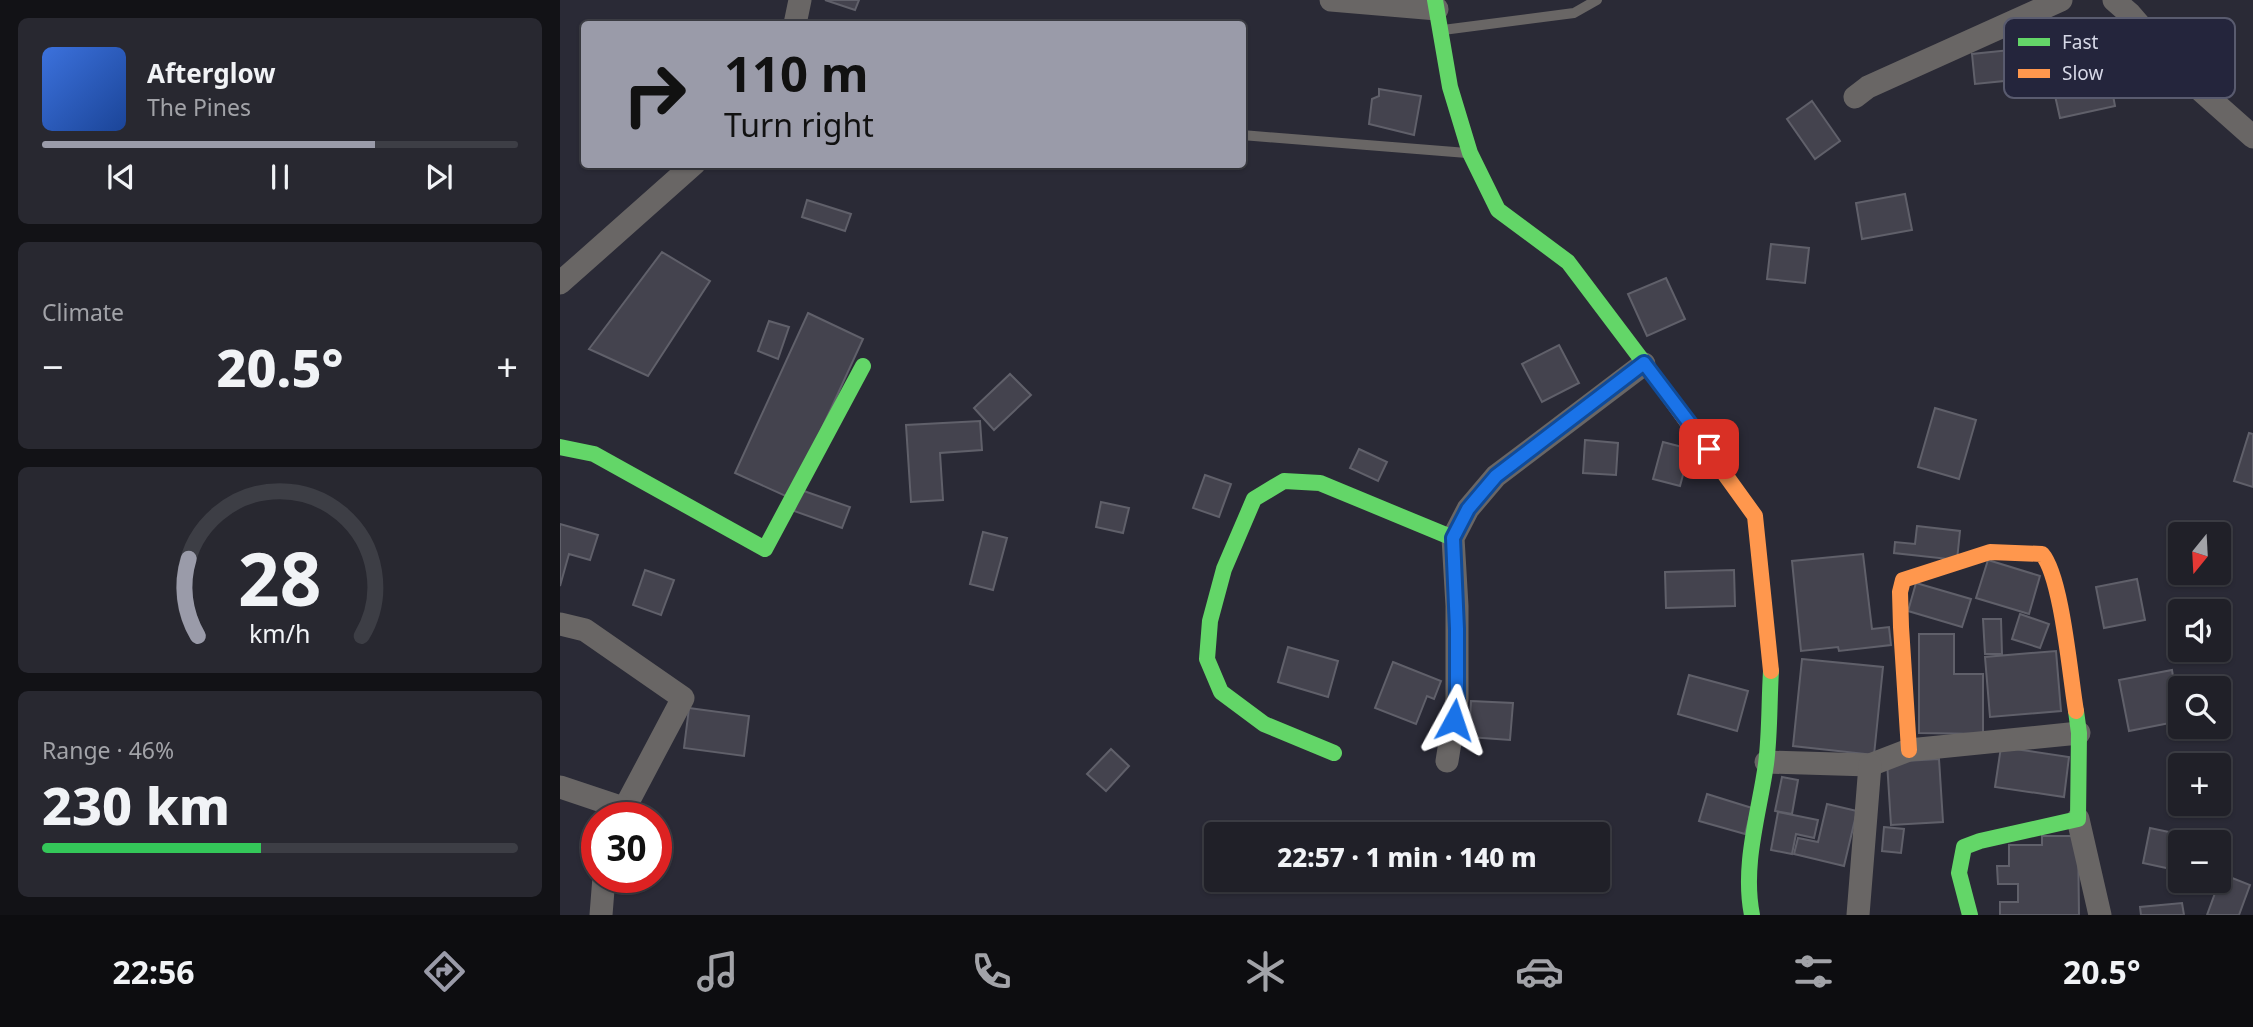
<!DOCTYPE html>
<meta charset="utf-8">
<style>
body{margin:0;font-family:"Noto Sans",sans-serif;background:#282830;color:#f1f3f6;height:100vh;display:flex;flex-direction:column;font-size:26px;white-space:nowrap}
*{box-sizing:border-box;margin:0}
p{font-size:23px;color:#a2a3a8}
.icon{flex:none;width:38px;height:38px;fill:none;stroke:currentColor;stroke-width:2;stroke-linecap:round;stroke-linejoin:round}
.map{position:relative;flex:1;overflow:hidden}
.details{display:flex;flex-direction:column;gap:18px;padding:18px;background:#121216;width:560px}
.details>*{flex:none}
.banner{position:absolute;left:21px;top:21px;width:665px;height:147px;border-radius:7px;box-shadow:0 2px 5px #0004,0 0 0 2px #3d3e45;background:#9a9ba9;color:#111;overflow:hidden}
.needle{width:46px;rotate:198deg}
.tools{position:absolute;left:1608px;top:522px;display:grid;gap:14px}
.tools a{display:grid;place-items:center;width:63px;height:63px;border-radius:7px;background:#202028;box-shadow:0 2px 5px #0004,0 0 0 2px #3d3e45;font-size:35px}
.speed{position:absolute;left:21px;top:802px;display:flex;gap:14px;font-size:35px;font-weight:700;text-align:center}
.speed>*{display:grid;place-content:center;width:91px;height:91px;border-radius:50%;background:#202028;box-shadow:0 2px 5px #0004,0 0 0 2px #3d3e45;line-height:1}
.speed .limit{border:10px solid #d22;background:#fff;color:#111}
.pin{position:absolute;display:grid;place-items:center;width:60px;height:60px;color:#fff;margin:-30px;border-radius:14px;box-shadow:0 4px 10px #0006}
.me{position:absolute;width:77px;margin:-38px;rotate:5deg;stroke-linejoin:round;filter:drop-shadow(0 0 5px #0008)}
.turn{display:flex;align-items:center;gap:24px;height:147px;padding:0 28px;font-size:32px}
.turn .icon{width:91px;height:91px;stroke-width:2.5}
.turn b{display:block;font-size:49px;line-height:60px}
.big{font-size:52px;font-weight:800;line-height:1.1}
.details .widget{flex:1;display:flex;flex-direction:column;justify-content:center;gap:10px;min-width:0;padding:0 24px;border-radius:10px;background:#282830}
.details .dial{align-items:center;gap:0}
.dial svg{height:182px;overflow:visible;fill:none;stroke:#3d3e45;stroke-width:7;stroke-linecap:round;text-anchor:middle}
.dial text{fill:#f1f3f6;stroke:none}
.song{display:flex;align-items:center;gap:21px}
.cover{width:84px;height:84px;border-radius:10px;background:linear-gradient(135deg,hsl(220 70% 55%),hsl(220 70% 35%))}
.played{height:7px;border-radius:4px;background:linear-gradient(90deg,#9a9ba9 70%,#3d3e45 70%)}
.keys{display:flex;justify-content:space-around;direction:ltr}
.heat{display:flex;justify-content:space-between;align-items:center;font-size:38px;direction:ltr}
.charge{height:10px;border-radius:5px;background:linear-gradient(90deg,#34c759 46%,#3d3e45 0)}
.trip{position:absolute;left:644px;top:822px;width:406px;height:70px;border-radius:7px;background:#202028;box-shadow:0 2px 5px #0004,0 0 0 2px #3d3e45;font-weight:800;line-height:70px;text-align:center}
.dock{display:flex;height:112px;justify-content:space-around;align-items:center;background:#0d0d10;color:#a2a3a8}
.dock .icon{width:49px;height:49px}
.dock .on{color:#9a9ba9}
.dock b{font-size:32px;color:#f1f3f6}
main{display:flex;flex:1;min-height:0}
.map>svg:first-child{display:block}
</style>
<main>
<section class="details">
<div class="widget">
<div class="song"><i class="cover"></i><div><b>Afterglow</b><p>The Pines</p></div></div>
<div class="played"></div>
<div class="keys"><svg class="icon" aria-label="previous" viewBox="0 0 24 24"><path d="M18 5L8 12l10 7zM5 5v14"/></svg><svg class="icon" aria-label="pause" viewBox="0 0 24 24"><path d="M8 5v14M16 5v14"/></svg><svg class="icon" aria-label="next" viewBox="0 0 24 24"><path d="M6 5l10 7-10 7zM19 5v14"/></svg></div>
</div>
<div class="widget"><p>Climate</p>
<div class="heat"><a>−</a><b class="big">20.5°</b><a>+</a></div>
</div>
<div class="widget dial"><svg viewBox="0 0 100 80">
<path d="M14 69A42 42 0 1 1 86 69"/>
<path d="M14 69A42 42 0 0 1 10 35" stroke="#9a9ba9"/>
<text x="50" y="56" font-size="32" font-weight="700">28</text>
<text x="50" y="72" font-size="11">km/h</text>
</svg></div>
<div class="widget"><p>Range · 46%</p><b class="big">230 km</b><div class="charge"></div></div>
</section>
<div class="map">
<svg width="1693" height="915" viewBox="0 0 1693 915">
<rect width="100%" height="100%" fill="#2a2a36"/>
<!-- building -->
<g fill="#44434e" stroke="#60606a" stroke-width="2">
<polygon points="265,0 299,0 295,10"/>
<polygon points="1450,50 1454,80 1415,84 1412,54"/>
<polygon points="1548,69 1555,106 1500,118 1492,82"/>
<polygon points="819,89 861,96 854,135 809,124 812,99 819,96"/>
<polygon points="1252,101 1280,141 1255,159 1227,119"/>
<polygon points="1345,194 1352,230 1302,239 1296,203"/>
<polygon points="247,200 291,214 285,231 242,217"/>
<polygon points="1211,244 1249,248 1245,283 1207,279"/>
<polygon points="102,252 150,281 88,376 29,349"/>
<polygon points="1106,278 1125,319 1087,336 1068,294"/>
<polygon points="248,313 303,339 230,498 175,473"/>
<polygon points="209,321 229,327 218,359 198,351"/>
<polygon points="999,345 1019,383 982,402 962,364"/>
<polygon points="450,374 471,395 434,430 414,408"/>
<polygon points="1375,408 1416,420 1399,479 1358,467"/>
<polygon points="420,421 422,450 380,453 383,500 351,502 346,425"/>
<polygon points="1689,433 1693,434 1693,487 1674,481"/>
<polygon points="1025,440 1058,443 1056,475 1023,473"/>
<polygon points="1103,442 1130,449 1120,486 1093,479"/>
<polygon points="799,449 827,462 818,481 790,468"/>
<polygon points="645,475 671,484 659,517 633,508"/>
<polygon points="241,490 290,507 282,528 234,511"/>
<polygon points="541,502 569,508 563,533 536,527"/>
<polygon points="0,524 38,535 30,560 9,554 0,586"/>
<polygon points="1357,526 1400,531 1397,560 1334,553 1335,542 1355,544"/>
<polygon points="423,532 447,538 433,590 410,584"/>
<polygon points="1303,554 1312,629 1329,627 1331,645 1279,651 1278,647 1241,651 1232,561"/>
<polygon points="1428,560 1480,576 1469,614 1416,598"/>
<polygon points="85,570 114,580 101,615 73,605"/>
<polygon points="1174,570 1175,606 1106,608 1105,572"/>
<polygon points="1577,579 1585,620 1544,628 1536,587"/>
<polygon points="1356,583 1411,599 1402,627 1348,611"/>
<polygon points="1460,614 1489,624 1480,648 1452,639"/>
<polygon points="1423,619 1441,619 1442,654 1425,654"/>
<polygon points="1359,634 1394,634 1394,674 1423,674 1423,734 1359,733"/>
<polygon points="728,647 778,661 768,697 718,682"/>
<polygon points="1496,651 1501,711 1430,717 1425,657"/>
<polygon points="1242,659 1323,667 1314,755 1233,746"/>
<polygon points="833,662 881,681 874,699 867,696 856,724 815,708"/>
<polygon points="1612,670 1620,721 1569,731 1559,680"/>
<polygon points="1129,675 1188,691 1177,731 1118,714"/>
<polygon points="911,701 953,703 950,740 909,737"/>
<polygon points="129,708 189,716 184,756 124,748"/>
<polygon points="1441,747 1509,757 1504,797 1435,787"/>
<polygon points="551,749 569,766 546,791 527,774"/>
<polygon points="1379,759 1383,822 1331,825 1327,762"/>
<polygon points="1222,777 1238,780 1232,814 1215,811"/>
<polygon points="1147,794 1192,808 1185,834 1139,821"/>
<polygon points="1267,804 1297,811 1284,866 1234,854 1238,838 1258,842"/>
<polygon points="1218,812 1258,820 1254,838 1236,834 1232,854 1211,850"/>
<polygon points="1324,827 1344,829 1341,853 1322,851"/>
<polygon points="1590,828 1628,836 1627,842 1620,842 1620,871 1583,863"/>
<polygon points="1482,836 1518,836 1519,915 1440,915 1440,902 1458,902 1458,884 1438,884 1437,866 1449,866 1449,845 1482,845"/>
<polygon points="1662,874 1690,885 1679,915 1647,915"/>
<polygon points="1622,903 1624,915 1581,915 1580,907"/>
</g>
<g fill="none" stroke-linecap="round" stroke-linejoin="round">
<!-- lane -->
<g stroke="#696665" stroke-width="10">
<polyline points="883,30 1014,13 1037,0"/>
<polyline points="682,135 907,153"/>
</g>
<!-- street -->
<g stroke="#696665" stroke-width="23">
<polyline points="771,0 877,9"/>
<polyline points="1554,0 1570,14 1621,73 1693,137"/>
<polyline points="235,24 240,0"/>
<polyline points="1295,97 1308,87 1501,0"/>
<polyline points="0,283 134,164"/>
<polyline points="0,624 25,630 123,698 60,817"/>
<polyline points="887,761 897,699 897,606 893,538 908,509 936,476 1084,364"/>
<polyline points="1206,762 1310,765 1349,750 1519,733"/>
<polyline points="0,787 63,808"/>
<polyline points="1518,819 1540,915"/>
<polyline points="41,915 44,877"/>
<polyline points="1298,915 1310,765"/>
</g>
<!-- fast -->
<g stroke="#63d668" stroke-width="16">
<polyline points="875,0 890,87 910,153 938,210 1008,262 1094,376"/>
<polyline points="0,447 34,454 205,549 303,366"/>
<polyline points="774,753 704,724 661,692 647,659 650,621 664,569 694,499 724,481 760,483 893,538"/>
<path d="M1192 915C1182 865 1199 814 1206 764 1210 734 1209 702 1211 671"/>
<polyline points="1410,915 1399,873 1404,847 1420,841 1518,819 1519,733 1516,711"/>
</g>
<!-- slow -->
<g stroke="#ff974d" stroke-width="16">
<polyline points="1094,376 1195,516 1211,671"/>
<path d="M1349 750 1341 627 1340 592 1343 580 1430 552 1482 554C1502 577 1510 677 1516 711"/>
</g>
</g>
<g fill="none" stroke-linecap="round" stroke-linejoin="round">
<defs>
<polyline id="route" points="894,720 897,699 897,629 893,538 908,509 936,476 1084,363 1149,449"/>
</defs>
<!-- route casing -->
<use href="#route" stroke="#114b97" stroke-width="18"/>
<!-- route -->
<use href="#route" stroke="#1a73e8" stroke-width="12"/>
</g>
<!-- legend -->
<rect x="1444" y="18" width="231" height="80" rx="10" fill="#24253c" stroke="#595b6f" stroke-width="2"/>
<rect x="1458" y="38" width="32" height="8" fill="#63d668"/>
<rect x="1458" y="69" width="32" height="9" fill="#ff974d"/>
<g font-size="19" fill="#d6d8e7">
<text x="1502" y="49">Fast</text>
<text x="1502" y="80">Slow</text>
</g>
</svg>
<div class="tools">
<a><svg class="needle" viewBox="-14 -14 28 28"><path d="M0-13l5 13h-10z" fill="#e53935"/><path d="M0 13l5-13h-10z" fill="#a2a3a8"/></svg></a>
<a><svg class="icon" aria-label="sound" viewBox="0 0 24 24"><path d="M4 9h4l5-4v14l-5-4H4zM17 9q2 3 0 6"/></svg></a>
<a><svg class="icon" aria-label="search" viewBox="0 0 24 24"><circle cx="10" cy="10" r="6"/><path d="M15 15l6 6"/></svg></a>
<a>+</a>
<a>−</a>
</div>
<div class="speed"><div class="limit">30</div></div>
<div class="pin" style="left:1149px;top:449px;background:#d93025"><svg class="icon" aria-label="arrive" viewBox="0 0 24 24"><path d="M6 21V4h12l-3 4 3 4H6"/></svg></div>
<svg class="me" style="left:894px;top:720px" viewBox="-20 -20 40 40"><path d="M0-17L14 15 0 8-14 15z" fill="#1a73e8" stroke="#fff" stroke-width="4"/></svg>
<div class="trip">22:57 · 1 min · 140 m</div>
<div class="banner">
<div class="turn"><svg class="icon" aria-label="right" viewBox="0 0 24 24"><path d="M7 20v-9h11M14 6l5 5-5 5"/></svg><div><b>110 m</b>Turn right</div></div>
</div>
</div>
</main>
<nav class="dock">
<b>22:56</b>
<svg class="icon on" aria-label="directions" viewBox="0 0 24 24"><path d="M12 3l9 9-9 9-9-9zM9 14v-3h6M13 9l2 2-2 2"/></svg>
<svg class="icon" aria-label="music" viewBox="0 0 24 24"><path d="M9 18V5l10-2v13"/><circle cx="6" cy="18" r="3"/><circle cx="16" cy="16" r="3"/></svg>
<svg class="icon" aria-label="phone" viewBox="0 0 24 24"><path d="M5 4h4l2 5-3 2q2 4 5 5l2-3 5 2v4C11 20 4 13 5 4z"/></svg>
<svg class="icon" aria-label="climate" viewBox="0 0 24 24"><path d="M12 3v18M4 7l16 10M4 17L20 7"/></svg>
<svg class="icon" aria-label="car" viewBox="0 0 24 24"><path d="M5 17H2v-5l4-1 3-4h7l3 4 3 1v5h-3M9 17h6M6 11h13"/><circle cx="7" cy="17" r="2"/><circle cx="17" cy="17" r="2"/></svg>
<svg class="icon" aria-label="filters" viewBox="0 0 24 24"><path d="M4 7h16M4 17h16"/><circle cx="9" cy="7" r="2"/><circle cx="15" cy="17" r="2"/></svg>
<b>20.5°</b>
</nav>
